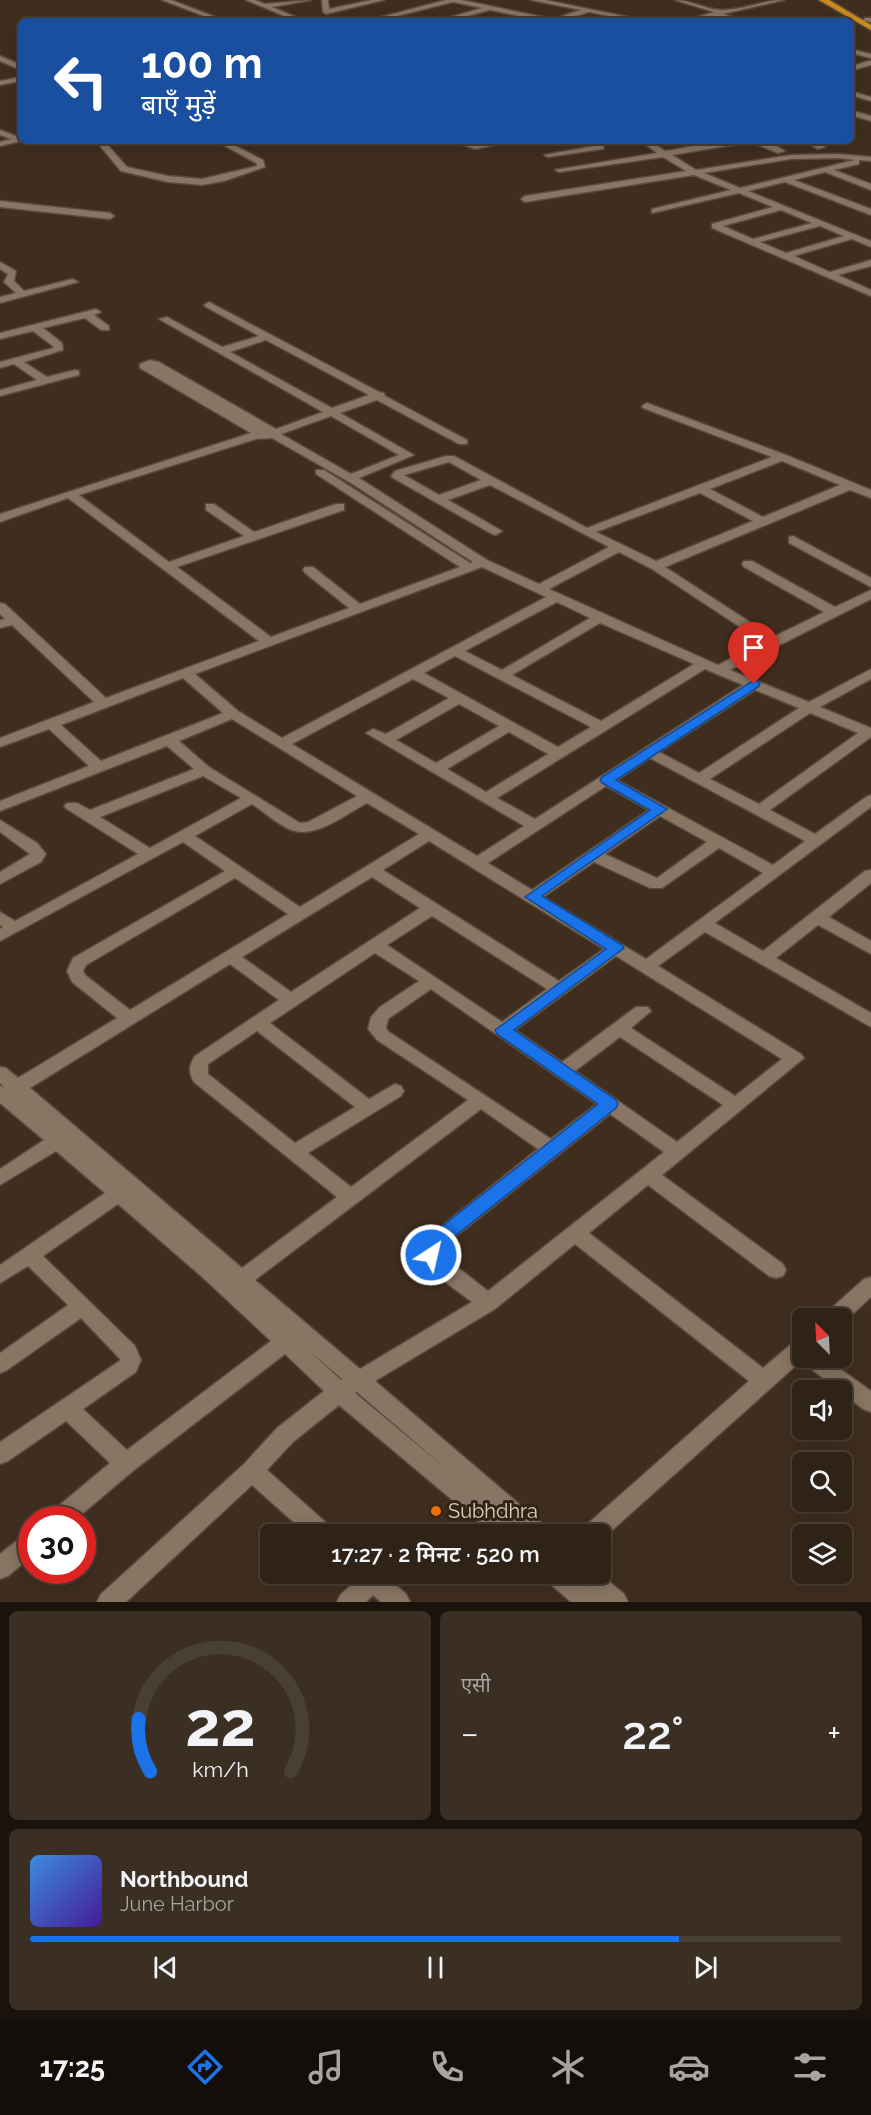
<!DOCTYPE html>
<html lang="hi">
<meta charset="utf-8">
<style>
body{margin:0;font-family:Raleway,"Noto Sans Devanagari",sans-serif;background:#3b2f23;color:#f1f3f6;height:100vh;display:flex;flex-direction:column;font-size:22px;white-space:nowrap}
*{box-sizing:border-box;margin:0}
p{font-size:20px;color:#a7a4a1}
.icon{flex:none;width:33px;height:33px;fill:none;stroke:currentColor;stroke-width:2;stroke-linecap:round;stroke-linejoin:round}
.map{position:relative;height:1602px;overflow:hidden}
.drawer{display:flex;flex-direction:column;gap:9px;padding:9px;background:#1a130c;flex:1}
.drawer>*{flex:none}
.banner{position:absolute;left:18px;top:18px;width:836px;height:126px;border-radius:9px;box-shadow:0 3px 15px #0003,0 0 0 2px #4a3f35;background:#1a4fa0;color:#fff;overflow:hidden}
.needle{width:39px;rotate:336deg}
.controls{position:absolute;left:792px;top:1308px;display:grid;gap:12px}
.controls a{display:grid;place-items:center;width:60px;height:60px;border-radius:9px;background:#2f2216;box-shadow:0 3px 15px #0003,0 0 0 2px #4a3f35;font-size:30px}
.speed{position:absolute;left:18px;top:1506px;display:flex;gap:12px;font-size:30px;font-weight:700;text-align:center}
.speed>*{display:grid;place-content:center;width:78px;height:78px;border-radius:50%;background:#2f2216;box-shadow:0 3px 15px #0003,0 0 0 2px #4a3f35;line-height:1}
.speed .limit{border:9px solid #d22;background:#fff;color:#111}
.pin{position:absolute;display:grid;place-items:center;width:51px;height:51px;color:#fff;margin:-62px -26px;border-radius:50% 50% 50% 0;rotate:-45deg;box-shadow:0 0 6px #0007}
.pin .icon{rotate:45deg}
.me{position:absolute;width:66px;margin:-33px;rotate:35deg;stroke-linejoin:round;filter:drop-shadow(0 0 4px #0008)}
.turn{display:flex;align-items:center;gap:21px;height:126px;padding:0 24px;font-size:27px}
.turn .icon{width:78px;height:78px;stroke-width:2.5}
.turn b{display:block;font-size:42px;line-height:51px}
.big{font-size:45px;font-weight:600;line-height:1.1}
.drawer .card{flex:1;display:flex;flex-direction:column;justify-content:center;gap:9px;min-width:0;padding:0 21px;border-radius:9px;background:#3b2f23}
.drawer .dial{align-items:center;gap:0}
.dial svg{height:156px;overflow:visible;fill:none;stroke:#4a3f35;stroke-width:7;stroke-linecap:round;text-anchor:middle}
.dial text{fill:#f1f3f6;stroke:none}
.song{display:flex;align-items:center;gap:18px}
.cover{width:72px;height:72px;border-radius:9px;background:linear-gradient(135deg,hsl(210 70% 55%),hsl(260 70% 35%))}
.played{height:6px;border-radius:3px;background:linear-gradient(90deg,#1a73e8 80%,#4a3f35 80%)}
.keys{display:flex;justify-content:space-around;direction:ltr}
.heat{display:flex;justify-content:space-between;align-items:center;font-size:33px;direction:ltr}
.drawer .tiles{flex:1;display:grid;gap:9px;grid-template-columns:1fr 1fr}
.card:last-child{grid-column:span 2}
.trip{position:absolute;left:260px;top:1524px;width:351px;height:60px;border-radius:9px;background:#2f2216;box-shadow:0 3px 15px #0003,0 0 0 2px #4a3f35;font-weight:600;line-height:60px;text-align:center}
.tab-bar{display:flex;height:96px;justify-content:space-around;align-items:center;background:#130e09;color:#a7a4a1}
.tab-bar .icon{width:42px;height:42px}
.tab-bar .current{color:#1a73e8}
.tab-bar b{font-size:27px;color:#f1f3f6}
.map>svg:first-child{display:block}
</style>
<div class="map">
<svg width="871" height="1602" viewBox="0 0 871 1602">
<rect width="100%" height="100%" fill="#3f2e1e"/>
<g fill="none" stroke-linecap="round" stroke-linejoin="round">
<defs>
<g id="minor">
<polygon points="162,0 171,0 226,21 217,21"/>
<polygon points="246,0 255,0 265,4 311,0 272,7 305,21 296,21"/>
<polygon points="322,0 328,0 329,9 372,0 384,0 326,14 323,12"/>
<polygon points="446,0 461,0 553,19 581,10 531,0 545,0 638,19 635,21 589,12 560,21 543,21 490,10 448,21 437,21 482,8 453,2 377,21 366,21"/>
<path d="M675 0C691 0 706 10 722 10 743 10 763 0 784 0L723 14 746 21C736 21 728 17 717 16 707 15 695 21 684 21L714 12Z"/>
<polygon points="865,18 871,18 871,22 863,21"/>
<polygon points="850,49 871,54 871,58 850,53"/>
<polygon points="0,56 21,65 21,70 0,61"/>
<polygon points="868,61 871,61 871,65 850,71 850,67"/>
<polygon points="21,77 21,81 0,85 0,81"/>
<polygon points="850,91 871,97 871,101 850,95"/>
<polygon points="850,110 871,116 871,121 850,115"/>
<polygon points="0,130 21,138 22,141 0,146 0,142 11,139 0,135"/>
<polygon points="96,141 104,141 127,167 168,176 202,179 257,166 256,163 216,141 226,141 263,160 265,167 224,181 202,185 168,182 121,171"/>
<polygon points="452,141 464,141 475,145 515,141 475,149"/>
<path d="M641 141H650L665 151C699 146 756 130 785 151L778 153 751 142 672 155 696 170 791 155 839 154 871 157V161L859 160V164L834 170 871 184V190L825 172 794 180 871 209V215L785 182 748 191 871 241V247L852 239 794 256 830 272 871 260V266L838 275 871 290V296L712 228V224L773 207 739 193 652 213V209L731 190 694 175 525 202 521 199 525 196 686 171 663 157 559 172 555 170 657 153ZM839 158 855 160 740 188 704 173 791 159ZM781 210 812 223 753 239 723 226ZM820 226 844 236 786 253 760 242Z"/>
<polygon points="804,141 815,141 825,147 818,149"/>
<polygon points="600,145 604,147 603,149 548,157 544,155"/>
<polygon points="0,201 110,213 114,216 110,219 0,207"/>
<polygon points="0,262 16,271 14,281 24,291 73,279 78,282 0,303 0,297 16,293 4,282 8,274 0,269"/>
<path d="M209 302 379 392 384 393 385 396 467 440V444H459L377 400 340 413 414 455 359 478 487 560 539 584 609 547 490 485 448 500 502 531 496 535 492 534 393 478 391 476 395 471 446 456H454L587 528 772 457 643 408 642 406 647 403 786 455 871 490V498L850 490 665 567 773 637 824 612 744 567 742 564 744 561H752L835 607 871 590V599L730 670 809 702 871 669V679L820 707 871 728V737L770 810 815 834 866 797 871 795V807L715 923 763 951 865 871 871 870V883L829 917 871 941V954L818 925 776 958 871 1013V1027L705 932 658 966 801 1054 804 1058 662 1175 783 1264 786 1270 783 1276 776 1278 769 1276 648 1185 589 1233 763 1368 795 1341 802 1338V1358H825L871 1391V1412L863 1409 801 1361 600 1541V1534H581L584 1527 749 1381 575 1244 495 1309 375 1381 546 1527 549 1534H522L520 1533V1534H493L339 1405 293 1442 267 1470 331 1527 334 1534H307L252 1485 126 1602H97L101 1594 244 1464 277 1428 324 1391 285 1354 134 1470 75 1520H47L50 1513 110 1463 66 1421 8 1461 0 1464V1442L121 1360 81 1318 7 1370 0 1373V1353L68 1305 28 1266 0 1283V1265L105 1193 56 1151 0 1185V1169L44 1140 0 1103V1086L4 1087 0 1083V1067L6 1068 18 1078 117 1018 72 982 67 971 73 958 225 871 183 842 0 941V929L3 927 0 925V912L15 921 138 854 67 809 64 806 67 803H77L90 810 194 769 167 746 0 811V801L89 766 49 729 0 747V738L94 702 12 625 0 628V620L5 619 0 614V603L5 604 106 698 259 641 68 498 0 522V514L251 433 140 368V364L150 360 159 362 276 429 323 412 159 319 167 317 222 347 259 336 206 307 204 305ZM266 340 369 395 332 408 230 352ZM331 416 399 455 351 474 281 434ZM272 438 351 483 473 562 470 563 324 470H316V474L460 567 360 604 313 567H305L303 570 305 573 349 608 271 637 177 567 344 510V504H336L254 532 214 504H206V510L244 536 169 562 79 495 256 439ZM782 461 840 485 763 517 710 489ZM449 462 481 480 439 495 404 475ZM700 493 753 521 656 561 596 532ZM619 552 652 569 763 642 718 665 549 589ZM482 567 546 597 282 738 238 711 195 674ZM557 602 590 618 502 670 465 651ZM600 623 694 664 601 721 512 675ZM455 656 591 727 558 747 424 673ZM705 669 743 685 535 819 497 798ZM183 678 223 713 101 761 61 725ZM413 679 449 698 386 734 373 729 366 733 524 826 477 856 292 744ZM755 690 799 708 699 773 659 752ZM459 704 499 726 436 763 396 740ZM810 713 858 733 759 804 710 779ZM232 719 357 796 308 822 300 823 209 767 179 741ZM509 732 548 754 486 792 447 769ZM650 758 805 841 773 865 617 780ZM203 776 241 798 150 848 100 817ZM606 786 649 810 532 890 488 863ZM367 803 419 834 300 907 195 836 252 804C264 812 277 824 291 830 316 839 346 814 367 803ZM660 816 707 842 657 878 605 854ZM429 841 604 949 559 981 383 870ZM719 848 763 873 646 959 543 897 594 862 650 888H662ZM372 877 420 908 291 992 242 957ZM235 878 288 914 130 1010 85 975 83 971 86 965ZM432 916 547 989 502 1022 387 945ZM375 953 419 981 380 1007 371 1017 368 1029 377 1040 468 1100 351 1187 308 1153 401 1096 404 1091 401 1086 395 1084 369 1099 270 1023ZM616 956 782 1059 735 1096 631 1028 651 1011 648 1007H636L562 1062 515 1030ZM230 964 279 1000 195 1056C189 1065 188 1072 194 1082L337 1197 242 1268 30 1088ZM431 989 597 1104 551 1139 389 1032 386 1028 388 1019ZM257 1031 355 1107 295 1143 208 1074V1064ZM620 1037 723 1105 677 1142 575 1071ZM481 1109 538 1149 432 1234C428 1238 423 1244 422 1250 420 1268 460 1292 472 1302L360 1369 255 1280ZM610 1114 664 1152 488 1291 443 1256 442 1250 446 1244ZM118 1204 200 1275 271 1341 127 1450 83 1409 136 1372 141 1360 135 1346 43 1256ZM306 1348 342 1379 341 1380ZM357 1392 449 1471 355 1393Z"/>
<polygon points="96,309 101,312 94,315 109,326 109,330 101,330 85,318 43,328 62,343 63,350 24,362 47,377 75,370 79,371 79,375 0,396 0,390 37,380 14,364 0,368 0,362 53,348 53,346 33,331 0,339 0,333"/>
<polygon points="793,536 871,578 871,587 789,543 789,537"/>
<polygon points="0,820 37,843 46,854 41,862 0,884 0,872 30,854 0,832"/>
<polygon points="871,1277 871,1297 842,1324 842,1318 824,1318 827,1312 864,1279"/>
<polygon points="32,1532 32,1556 8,1576 0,1579 0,1554 24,1535"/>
<polygon points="355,1574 383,1574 406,1594 410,1602 381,1602 373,1595 366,1602 337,1602 341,1594 358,1579"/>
<polygon points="544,1574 600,1574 624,1594 628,1602 571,1602 548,1582"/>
</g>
<polygon id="highway" points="819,0 829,0 871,25 871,30"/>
</defs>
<!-- minor casing -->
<use href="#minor" stroke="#584a3c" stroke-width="3"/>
<!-- highway casing -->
<use href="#highway" stroke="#584a3c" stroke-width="3"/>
<!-- minor -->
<use href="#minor" fill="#887563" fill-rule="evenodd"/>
<!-- highway -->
<use href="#highway" fill="#ca8a1e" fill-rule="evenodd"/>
</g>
<!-- route -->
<polygon fill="#1a73e8" stroke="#114b97" stroke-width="1.5" points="754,680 758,681 760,684 758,687 616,780 667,809 542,896 622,945 624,948 514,1030 616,1100 618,1104 616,1108 445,1244 441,1249 438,1260 431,1262 425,1260 423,1247 432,1234 598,1104 497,1034 495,1030 606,949 525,897 650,810 602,783 600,780 602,777"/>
<!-- markers -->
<circle fill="#e8710a" stroke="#342414" stroke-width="2" cx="436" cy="1511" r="6"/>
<g text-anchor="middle" stroke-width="6" stroke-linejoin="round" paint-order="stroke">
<!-- near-poi labels -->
<g font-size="20" fill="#dad0c6" stroke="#342414" text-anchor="start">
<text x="448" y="1518">Subhdhra</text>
</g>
</g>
</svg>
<div class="controls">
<a><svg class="needle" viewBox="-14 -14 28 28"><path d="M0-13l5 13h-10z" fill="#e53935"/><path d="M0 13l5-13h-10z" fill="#a7a4a1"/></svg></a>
<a><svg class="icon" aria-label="sound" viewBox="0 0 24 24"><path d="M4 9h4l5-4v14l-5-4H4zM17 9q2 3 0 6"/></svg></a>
<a><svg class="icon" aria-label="search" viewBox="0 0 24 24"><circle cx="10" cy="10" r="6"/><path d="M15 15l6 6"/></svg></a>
<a><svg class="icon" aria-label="layers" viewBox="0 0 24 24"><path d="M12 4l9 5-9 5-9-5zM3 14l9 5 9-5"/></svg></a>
</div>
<div class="speed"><div class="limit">30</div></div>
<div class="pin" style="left:754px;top:684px;background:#d93025"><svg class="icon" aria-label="arrive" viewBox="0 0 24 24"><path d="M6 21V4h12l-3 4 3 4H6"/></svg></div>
<svg class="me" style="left:431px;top:1255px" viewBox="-20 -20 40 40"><circle r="17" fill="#1a73e8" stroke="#fff" stroke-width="3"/><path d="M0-11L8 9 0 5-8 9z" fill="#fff"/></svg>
<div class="trip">17:27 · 2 मिनट · 520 m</div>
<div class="banner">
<div class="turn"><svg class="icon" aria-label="left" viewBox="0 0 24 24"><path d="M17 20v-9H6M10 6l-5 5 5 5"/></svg><div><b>100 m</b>बाएँ मुड़ें</div></div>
</div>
</div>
<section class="drawer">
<div class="tiles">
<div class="card dial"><svg viewBox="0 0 100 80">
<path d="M14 69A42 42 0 1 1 86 69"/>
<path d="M14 69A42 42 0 0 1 8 42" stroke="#1a73e8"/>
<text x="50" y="56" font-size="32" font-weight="700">22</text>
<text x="50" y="72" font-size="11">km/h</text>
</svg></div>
<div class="card"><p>एसी</p>
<div class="heat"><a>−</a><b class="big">22°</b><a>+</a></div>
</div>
<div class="card">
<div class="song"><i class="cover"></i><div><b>Northbound</b><p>June Harbor</p></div></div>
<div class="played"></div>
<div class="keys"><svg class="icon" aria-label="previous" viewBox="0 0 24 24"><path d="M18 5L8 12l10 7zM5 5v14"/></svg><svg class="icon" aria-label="pause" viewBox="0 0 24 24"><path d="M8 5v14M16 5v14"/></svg><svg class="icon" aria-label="next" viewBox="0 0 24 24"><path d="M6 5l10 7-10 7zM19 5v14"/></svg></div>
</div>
</div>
</section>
<nav class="tab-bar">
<b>17:25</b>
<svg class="icon current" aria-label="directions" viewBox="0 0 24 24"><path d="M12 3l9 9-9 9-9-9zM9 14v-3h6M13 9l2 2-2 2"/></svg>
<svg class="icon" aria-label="music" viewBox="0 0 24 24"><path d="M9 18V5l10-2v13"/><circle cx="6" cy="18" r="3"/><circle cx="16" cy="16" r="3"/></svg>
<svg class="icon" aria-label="phone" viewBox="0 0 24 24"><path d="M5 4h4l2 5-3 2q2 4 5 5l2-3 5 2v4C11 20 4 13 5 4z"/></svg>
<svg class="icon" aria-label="climate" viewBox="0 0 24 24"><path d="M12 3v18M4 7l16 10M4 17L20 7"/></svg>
<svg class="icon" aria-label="car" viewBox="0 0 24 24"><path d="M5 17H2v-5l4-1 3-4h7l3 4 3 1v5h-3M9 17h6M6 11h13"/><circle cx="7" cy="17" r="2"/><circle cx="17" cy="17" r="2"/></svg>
<svg class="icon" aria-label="filters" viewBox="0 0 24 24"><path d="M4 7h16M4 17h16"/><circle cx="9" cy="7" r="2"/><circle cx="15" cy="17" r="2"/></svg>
</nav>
